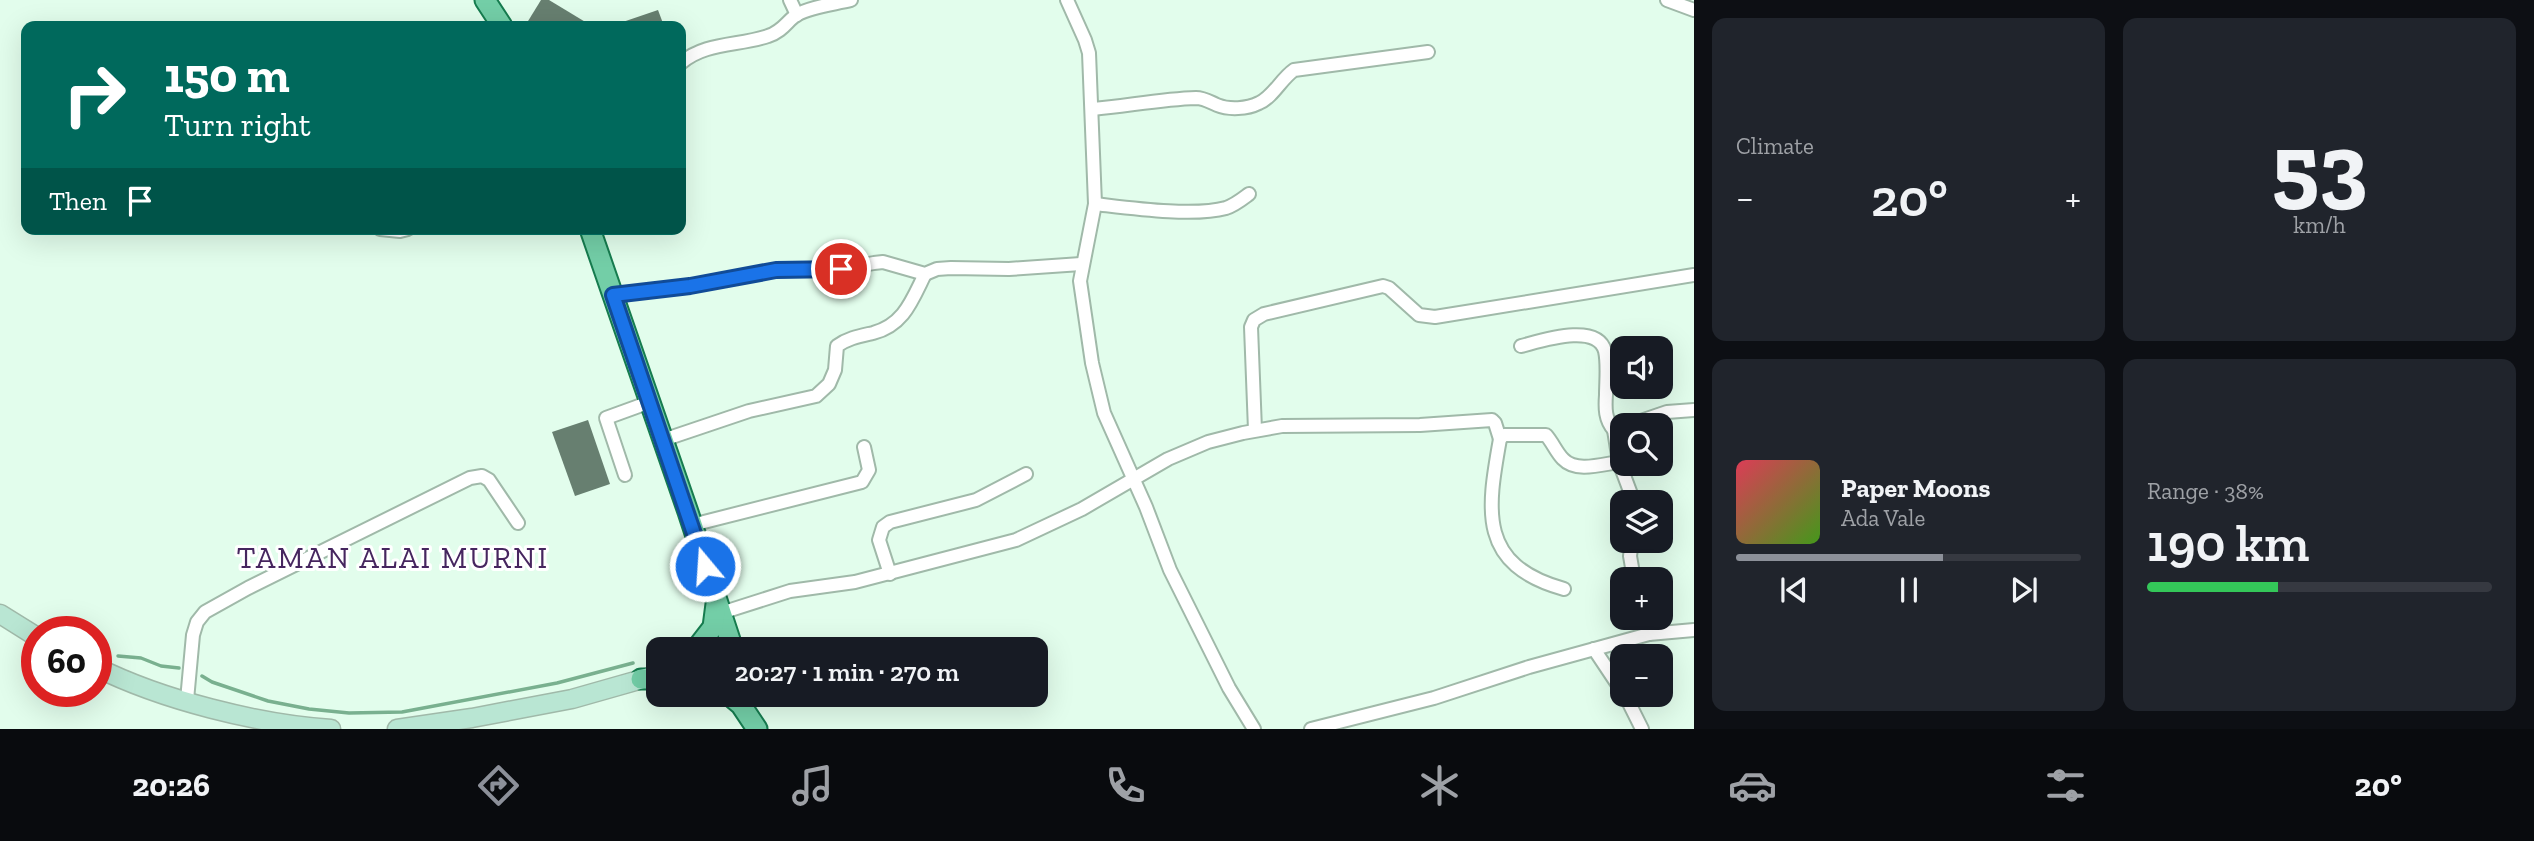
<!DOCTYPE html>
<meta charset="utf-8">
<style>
body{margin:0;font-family:"Zilla Slab",serif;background:#20242c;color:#f1f3f6;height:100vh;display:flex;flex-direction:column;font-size:26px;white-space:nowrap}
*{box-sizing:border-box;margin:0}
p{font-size:23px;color:#9ea1a6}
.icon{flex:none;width:38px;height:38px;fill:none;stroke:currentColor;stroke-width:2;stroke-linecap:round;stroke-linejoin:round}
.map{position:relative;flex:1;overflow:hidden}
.panel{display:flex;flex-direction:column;gap:18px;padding:18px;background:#0d0f14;width:840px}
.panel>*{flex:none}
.banner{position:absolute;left:21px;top:21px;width:665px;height:214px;border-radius:14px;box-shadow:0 7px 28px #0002;background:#00695c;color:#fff;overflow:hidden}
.controls{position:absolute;left:1610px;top:336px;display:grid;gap:14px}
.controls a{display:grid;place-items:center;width:63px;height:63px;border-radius:14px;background:#171b24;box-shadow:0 7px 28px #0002;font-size:35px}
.speed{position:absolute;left:21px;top:616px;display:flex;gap:14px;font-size:35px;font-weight:700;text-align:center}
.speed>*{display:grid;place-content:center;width:91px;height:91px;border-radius:50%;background:#171b24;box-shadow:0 7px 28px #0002;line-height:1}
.speed .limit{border:10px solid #d22;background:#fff;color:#111}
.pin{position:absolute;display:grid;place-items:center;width:60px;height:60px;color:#fff;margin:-30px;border:4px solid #fff;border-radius:50%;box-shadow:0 2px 7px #0007}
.me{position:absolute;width:77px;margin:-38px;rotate:342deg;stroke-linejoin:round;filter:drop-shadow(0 0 5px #0008)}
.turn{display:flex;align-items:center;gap:24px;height:147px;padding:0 28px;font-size:32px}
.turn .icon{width:91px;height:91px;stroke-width:2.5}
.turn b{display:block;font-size:49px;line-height:60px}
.then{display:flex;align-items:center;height:66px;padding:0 28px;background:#0003;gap:14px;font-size:26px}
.big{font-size:52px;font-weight:600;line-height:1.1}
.panel .tile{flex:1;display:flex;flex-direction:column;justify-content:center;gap:10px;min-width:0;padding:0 24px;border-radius:14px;background:#20242c}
.panel .dial{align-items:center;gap:0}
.dial b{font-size:91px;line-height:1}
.song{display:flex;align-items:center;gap:21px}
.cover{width:84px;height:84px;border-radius:10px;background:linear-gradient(135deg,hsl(350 70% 55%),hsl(100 70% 35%))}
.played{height:7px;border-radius:4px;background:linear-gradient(90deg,#8c9099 60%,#363941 60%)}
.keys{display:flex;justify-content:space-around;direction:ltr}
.heat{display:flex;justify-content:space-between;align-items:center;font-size:38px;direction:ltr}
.charge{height:10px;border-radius:5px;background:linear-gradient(90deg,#34c759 38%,#363941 0)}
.panel .tiles{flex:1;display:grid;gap:18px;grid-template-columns:repeat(2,1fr)}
.trip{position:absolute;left:646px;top:637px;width:402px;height:70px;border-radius:14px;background:#171b24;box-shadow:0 7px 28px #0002;font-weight:600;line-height:70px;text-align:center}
.menu{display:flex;height:112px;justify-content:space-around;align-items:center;background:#090b0e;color:#9ea1a6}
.menu .icon{width:49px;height:49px}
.menu .current{color:#8c9099}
.menu b{font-size:32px;color:#f1f3f6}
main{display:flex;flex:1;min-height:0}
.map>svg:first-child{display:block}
</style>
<main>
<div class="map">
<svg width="1694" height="729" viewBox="0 0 1694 729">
<rect width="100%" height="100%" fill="#e2fdec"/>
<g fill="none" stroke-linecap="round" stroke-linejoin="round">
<!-- stream -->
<g stroke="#79b08f" stroke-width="3.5">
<polyline points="118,656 141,658 161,666 179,668"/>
<polyline points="202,676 212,682 268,701 309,709 349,713 402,712 557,683 633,663"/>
</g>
</g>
<!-- building -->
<g fill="#677f70">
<polygon points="541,0 549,0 592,26 525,26"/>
<polygon points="658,10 664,26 611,26"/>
<polygon points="588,420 610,484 575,496 552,432"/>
</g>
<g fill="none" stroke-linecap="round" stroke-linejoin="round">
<defs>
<g id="minor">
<polyline points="790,0 797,15"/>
<polyline points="1067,0 1085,40 1089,53 1095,204 1080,281 1092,363 1104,413 1146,507 1170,570 1229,688 1254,729"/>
<polyline points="1667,0 1694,10"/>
<path d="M681 63C705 42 739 46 768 36 784 31 788 19 798 14 813 6 835 4 851 0"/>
<path d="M1093 109C1127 106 1162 99 1196 98 1204 98 1210 102 1217 105 1229 110 1247 109 1259 103 1273 97 1281 79 1294 70L1428 52"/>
<path d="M1095 204C1130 208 1193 217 1226 208 1235 205 1241 200 1249 194"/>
<polyline points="380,229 400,231 408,229"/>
<polyline points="613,295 690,286 776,270 841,269 874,263 883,262 925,274 937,269 951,268 1009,269 1081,264"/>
<path d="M1521 346C1541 341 1597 322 1605 351 1608 364 1606 381 1606 395 1605 408 1605 420 1614 430"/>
<polyline points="1629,425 1667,412 1694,410"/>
<polyline points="1255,430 1251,327 1254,320 1264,314 1383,286 1389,288 1419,315 1435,317 1694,275"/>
<path d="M663 440 749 411 816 396 829 384 835 370 837 346C848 338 860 336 873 333 904 325 912 300 925 274"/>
<polyline points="1619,462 1634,502"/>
<polyline points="625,475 606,418 650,402"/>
<polyline points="692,525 862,482 869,470 864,447"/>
<polyline points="1632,541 1630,556 1634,579"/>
<polyline points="890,574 879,540 883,527 890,522 976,500 1026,474"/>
<path d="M1564 589C1478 565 1487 511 1500 439L1504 435H1546C1553 443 1556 452 1563 459 1576 473 1603 464 1619 462L1614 430 1622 428"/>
<polyline points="721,613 790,591 855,582 1016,540 1082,509 1168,459 1208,442 1243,433 1282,426 1420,425 1492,420 1495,423 1500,439"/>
<polyline points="1644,618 1649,634"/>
<polyline points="1594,649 1622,691"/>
<polyline points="1625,695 1642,729"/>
<polyline points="187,700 193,635 197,622 205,612 248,588 470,478 482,476 489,480 518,523"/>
<polyline points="1311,729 1434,698 1529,667 1649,634 1694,630"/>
</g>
<g id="secondary">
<polyline points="0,614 37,637"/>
<path d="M96 667C162 700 258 724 331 729"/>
<polyline points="397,729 472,718 572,699 653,676"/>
</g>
<g id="primary">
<polyline points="485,0 502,26"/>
<polyline points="590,229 688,512 733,649"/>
<polyline points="696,649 713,627 716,604"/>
<polyline points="641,679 658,679"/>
<polyline points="729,695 741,705 757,729"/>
</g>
</defs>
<!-- minor casing -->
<use href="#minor" stroke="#a0b9a9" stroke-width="16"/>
<!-- secondary casing -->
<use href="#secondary" stroke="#a0b9a9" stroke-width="21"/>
<!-- primary casing -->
<use href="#primary" stroke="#167c4f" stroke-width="23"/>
<!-- minor -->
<use href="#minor" stroke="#fff" stroke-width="12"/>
<!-- secondary -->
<use href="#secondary" stroke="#b9e6d3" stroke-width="18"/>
<!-- primary -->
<use href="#primary" stroke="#73cea7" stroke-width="19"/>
</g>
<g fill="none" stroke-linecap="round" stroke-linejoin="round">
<defs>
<polyline id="route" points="705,566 613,295 690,286 776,270 841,269"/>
</defs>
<!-- route casing -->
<use href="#route" stroke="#114b97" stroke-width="18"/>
<!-- route -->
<use href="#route" stroke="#1a73e8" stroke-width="12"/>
</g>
<g text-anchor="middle" stroke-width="6" stroke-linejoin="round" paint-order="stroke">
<!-- neighbourhood labels -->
<g font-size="30" letter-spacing="2" fill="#46265f" stroke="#fff">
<text x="393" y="568">TAMAN ALAI MURNI</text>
</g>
</g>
</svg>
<div class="controls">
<a><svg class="icon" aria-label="sound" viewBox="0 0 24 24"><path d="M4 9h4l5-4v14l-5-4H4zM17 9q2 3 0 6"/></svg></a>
<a><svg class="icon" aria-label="search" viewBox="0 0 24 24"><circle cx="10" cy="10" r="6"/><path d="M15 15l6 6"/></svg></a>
<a><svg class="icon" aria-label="layers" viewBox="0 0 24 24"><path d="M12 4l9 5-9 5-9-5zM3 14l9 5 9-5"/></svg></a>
<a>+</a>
<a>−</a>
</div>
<div class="speed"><div class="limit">60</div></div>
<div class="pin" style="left:841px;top:269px;background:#d93025"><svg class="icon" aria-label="arrive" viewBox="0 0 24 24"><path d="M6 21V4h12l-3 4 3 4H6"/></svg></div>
<svg class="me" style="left:705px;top:566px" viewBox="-20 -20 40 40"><circle r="17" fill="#1a73e8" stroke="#fff" stroke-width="3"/><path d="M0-11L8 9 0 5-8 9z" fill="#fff"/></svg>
<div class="trip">20:27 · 1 min · 270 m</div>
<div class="banner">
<div class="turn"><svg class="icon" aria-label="right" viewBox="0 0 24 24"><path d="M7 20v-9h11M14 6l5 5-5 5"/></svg><div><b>150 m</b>Turn right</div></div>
<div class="then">Then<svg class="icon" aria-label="arrive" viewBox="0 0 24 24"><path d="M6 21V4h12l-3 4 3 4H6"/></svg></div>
</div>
</div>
<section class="panel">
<div class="tiles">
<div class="tile"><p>Climate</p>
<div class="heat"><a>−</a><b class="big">20°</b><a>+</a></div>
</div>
<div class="tile dial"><b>53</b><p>km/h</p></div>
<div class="tile">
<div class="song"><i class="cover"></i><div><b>Paper Moons</b><p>Ada Vale</p></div></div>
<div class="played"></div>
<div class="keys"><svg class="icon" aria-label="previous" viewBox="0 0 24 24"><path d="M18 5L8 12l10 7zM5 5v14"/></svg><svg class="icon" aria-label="pause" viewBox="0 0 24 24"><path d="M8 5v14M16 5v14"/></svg><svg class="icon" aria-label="next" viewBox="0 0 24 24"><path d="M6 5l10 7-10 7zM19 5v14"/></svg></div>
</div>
<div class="tile"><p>Range · 38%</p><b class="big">190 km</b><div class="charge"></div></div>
</div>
</section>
</main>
<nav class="menu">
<b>20:26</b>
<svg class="icon current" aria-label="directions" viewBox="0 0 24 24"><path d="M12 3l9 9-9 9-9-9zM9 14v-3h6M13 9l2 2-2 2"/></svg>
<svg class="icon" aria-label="music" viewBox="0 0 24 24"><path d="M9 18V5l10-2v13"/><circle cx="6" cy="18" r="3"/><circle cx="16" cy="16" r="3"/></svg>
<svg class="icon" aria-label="phone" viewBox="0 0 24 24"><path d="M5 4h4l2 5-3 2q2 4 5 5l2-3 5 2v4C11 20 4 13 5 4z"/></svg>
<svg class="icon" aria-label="climate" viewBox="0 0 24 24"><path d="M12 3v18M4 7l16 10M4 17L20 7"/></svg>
<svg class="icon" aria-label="car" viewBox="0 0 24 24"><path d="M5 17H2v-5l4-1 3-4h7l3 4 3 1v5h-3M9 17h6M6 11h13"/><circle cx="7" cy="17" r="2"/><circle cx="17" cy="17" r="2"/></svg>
<svg class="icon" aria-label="filters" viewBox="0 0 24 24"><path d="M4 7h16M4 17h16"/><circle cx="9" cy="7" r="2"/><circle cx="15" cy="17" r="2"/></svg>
<b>20°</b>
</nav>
